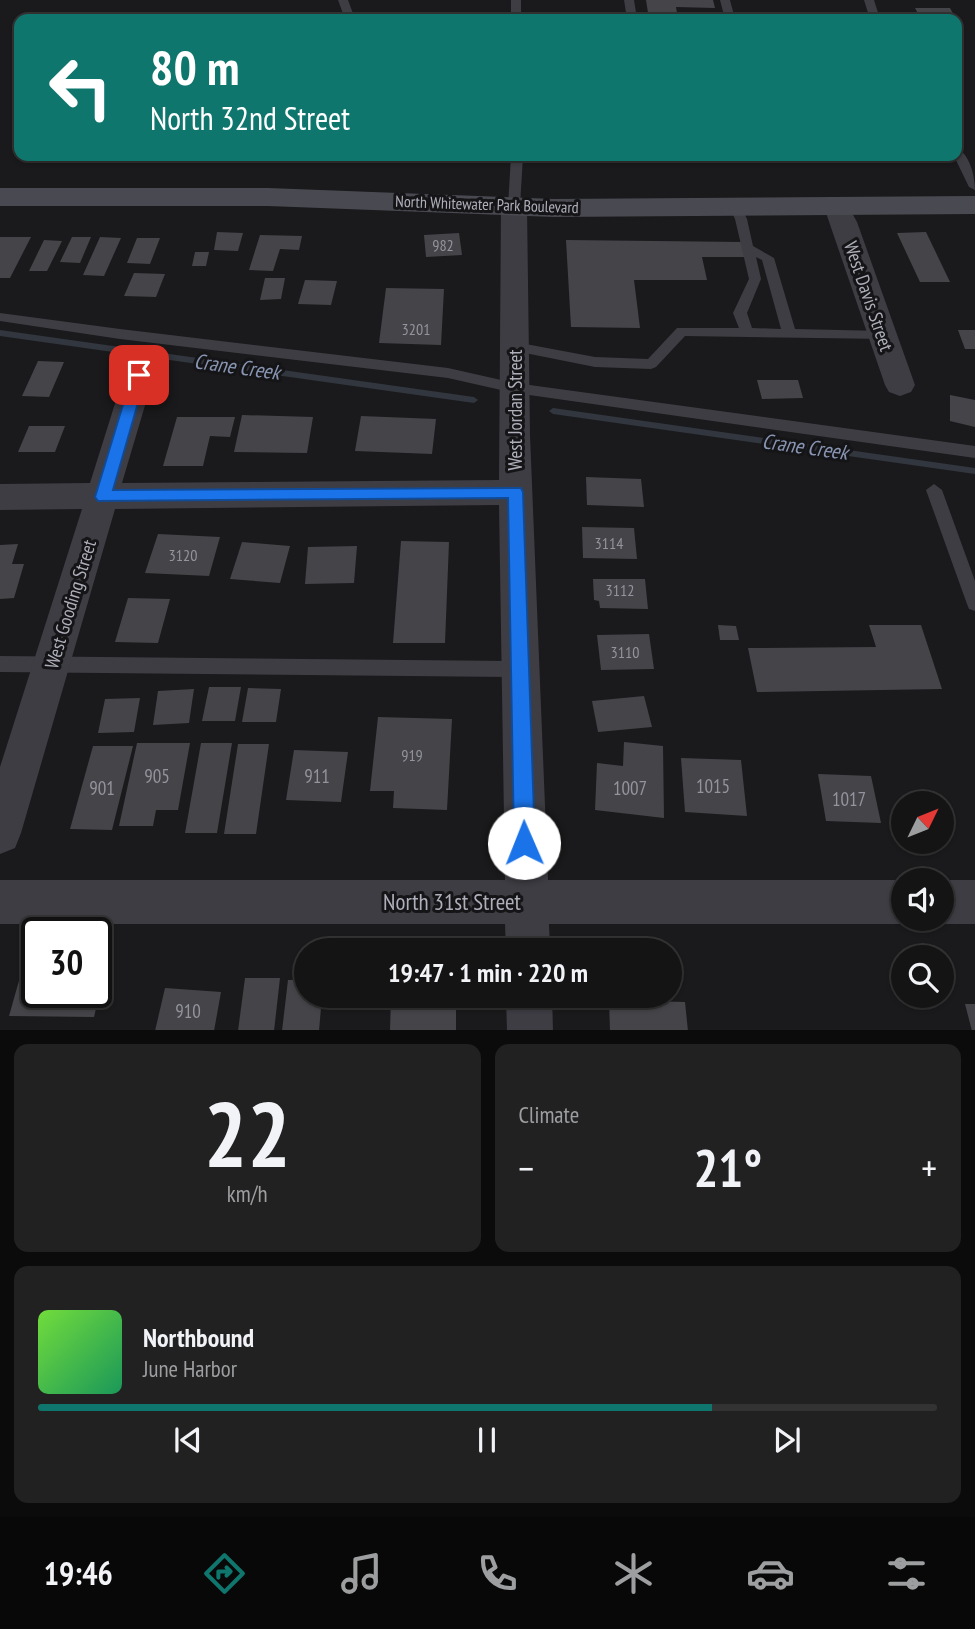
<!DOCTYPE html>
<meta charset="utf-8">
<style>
body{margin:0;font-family:"PT Sans Narrow",sans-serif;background:#212122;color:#f1f3f6;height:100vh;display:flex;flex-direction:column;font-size:26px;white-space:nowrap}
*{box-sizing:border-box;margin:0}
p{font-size:23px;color:#9d9ea0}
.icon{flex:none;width:38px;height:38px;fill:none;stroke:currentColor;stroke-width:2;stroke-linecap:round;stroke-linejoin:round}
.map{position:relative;height:1030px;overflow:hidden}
.panel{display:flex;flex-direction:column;gap:14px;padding:14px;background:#0b0b0c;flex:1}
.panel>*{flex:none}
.guide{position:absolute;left:14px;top:14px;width:948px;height:147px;border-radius:14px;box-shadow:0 2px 5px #0004,0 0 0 2px #333334;background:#0f766e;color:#fff;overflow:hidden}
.needle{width:46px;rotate:47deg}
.controls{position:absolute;left:891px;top:791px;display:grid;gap:14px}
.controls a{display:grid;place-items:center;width:63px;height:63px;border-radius:50%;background:#141415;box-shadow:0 2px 5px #0004,0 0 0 2px #333334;font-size:35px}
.speed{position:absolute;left:21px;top:917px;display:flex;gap:14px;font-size:35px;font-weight:700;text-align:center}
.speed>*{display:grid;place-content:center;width:91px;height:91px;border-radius:50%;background:#141415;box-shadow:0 2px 5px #0004,0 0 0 2px #333334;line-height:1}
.speed .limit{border:4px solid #111;border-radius:10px;background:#fff;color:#111}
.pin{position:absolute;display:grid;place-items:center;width:60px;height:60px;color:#fff;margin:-30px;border-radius:14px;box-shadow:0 4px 10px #0006}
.me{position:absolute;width:77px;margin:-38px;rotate:359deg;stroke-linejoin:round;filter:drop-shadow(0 0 5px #0008)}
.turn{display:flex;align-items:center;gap:24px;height:147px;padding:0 21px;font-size:32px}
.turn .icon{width:91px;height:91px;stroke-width:2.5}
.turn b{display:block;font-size:49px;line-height:60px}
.big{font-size:52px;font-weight:800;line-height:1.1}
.panel .tile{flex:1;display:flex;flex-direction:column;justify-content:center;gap:10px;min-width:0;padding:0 24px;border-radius:14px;background:#212122}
.panel .dial{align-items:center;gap:0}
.dial b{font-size:91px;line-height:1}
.song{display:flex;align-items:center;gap:21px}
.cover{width:84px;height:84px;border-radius:10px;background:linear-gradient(135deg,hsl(100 70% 55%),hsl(150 70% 35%))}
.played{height:7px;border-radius:4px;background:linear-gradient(90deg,#0f766e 75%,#333334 75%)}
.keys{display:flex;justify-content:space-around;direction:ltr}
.heat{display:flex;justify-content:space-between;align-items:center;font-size:38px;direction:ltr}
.panel .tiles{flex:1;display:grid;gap:14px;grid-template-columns:1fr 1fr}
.tile:last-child{grid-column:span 2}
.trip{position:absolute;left:294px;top:938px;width:388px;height:70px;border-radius:35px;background:#141415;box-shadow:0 2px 5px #0004,0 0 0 2px #333334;font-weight:800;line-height:70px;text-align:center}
.menu{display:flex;height:112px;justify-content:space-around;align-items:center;background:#080808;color:#9d9ea0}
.menu .icon{width:49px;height:49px}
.menu .current{color:#0f766e}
.menu b{font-size:32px;color:#f1f3f6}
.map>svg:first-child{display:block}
</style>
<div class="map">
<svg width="975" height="1031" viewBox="0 0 975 1031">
<rect width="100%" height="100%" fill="#1a1a1c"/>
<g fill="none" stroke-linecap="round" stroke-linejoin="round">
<!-- stream -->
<g fill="#31363f" fill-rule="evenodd">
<polygon points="0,330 474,397 478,400 474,403 0,336"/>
<polygon points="553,408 975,468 975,474 553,414 549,411"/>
</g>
</g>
<!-- building -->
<g fill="#454449">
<polygon points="646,0 713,0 715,8 676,7 678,19 649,19"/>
<polygon points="915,8 950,8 956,19 921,19"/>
<polygon points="217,232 243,233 238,251 214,250"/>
<polygon points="926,232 950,282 920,282 897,233"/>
<polygon points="459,233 462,255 426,257 424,235"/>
<polygon points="260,235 302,236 299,250 280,249 273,271 249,270"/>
<polygon points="0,237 31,237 10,278 0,278"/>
<polygon points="72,237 91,237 80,263 60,262"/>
<polygon points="100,237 121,238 104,276 83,275"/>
<polygon points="137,238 160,238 150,264 127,263"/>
<polygon points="44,240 62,241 47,271 29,271"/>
<polygon points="566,240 743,242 747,257 702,257 707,280 634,280 640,328 571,327"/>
<polygon points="195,252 209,252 206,266 192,266"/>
<polygon points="134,273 165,274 156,297 124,296"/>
<polygon points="265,278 285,278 281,299 260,300"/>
<polygon points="305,280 337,281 331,305 298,304"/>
<polygon points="386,288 444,289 441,345 379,343"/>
<polygon points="958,330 975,330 975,349 965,349"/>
<polygon points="38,361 64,362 49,397 22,396"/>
<polygon points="757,380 798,380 803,398 762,399"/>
<polygon points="950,395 975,400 975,427 950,421"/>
<polygon points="242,415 313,417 307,453 234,452"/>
<polygon points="361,416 436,419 432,454 355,451"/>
<polygon points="177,417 235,417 230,437 210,436 203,466 163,466"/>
<polygon points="29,426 65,426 55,452 18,452"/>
<polygon points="586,477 641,479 644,507 587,505"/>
<polygon points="582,527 634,528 637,559 583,558"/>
<polygon points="158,534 220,537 209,576 145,573"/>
<polygon points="401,541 449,542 445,643 393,643"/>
<polygon points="242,542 290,546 280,583 230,579"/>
<polygon points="18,544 12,564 24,564 14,598 0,599 0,545"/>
<polygon points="357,546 354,583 305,584 308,547"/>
<polygon points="593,579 645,579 648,609 600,608 599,601 594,600"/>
<polygon points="128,598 170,599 158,643 115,642"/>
<polygon points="718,625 736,626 739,640 720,640"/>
<polygon points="869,625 921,625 942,689 757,692 748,648 876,647"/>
<polygon points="649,634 654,669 601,670 597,635"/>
<polygon points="209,687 241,687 235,721 202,721"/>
<polygon points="248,688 281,689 276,722 242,722"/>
<polygon points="194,689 189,723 153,725 158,691"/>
<polygon points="644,696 652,727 598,732 592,701"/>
<polygon points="140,698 134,732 98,733 105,699"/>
<polygon points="378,717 452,719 447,810 393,808 394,791 370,791"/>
<polygon points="624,742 663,746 664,818 595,810 597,763 623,766"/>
<polygon points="137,743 190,743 178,810 156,810 153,826 119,826"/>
<polygon points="201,743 232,743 217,833 185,833"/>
<polygon points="238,744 269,744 256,834 224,834"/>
<polygon points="93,746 133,746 112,830 70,829"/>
<polygon points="294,750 348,752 341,802 286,800"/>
<polygon points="681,758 741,760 747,816 685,812"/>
<polygon points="818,774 871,776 881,823 826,821"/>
<polygon points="24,963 37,963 37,992 96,992 96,963 107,963 94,1017 9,1016"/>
<polygon points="245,978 280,978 274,1031 238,1031"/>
<polygon points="288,980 306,980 306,996 322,996 319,1031 282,1031"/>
<polygon points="165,988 221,992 214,1031 155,1031"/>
<polygon points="391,996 456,996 456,1031 390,1031"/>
<polygon points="609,1000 685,1002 688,1031 610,1031"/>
<polygon points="965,1004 975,1004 975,1031 972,1031"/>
</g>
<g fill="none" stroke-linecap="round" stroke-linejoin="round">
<!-- lane -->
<g fill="#3e3d43" fill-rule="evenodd">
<polygon points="338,0 348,0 355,19 345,19"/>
<rect x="511" y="0" width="10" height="19"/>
<polygon points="624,0 634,0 637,19 627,19"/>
<polygon points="720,0 730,0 735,19 725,19"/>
<polygon points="864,0 874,0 880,19 870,19"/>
<path d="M957 148C970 155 975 176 975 190L969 187 954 156H957Z"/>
<polygon points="511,156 523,156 520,206 514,210 508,206"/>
<path d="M735 202 739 203 747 219 753 246 774 258 795 329 883 331 888 333 890 336 888 339 685 336 656 367 651 369 595 367 510 350 508 347 515 342 595 357 648 359 677 328H739L733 313 749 279 735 219 729 206ZM756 257 762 260 781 329 752 328 747 313 761 279Z"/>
<polygon points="0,313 120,329 448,368 515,383 975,446 975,458 515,393 448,378 120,339 0,321"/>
<polygon points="934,484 942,490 975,581 975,611 969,609 967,604 926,490"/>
<polygon points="0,656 520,661 526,663 529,669 526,675 520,677 0,672"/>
</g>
<!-- street -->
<g fill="#3e3d43" fill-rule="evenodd">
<polygon points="514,198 523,201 527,206 530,435 548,880 903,880 903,919 915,919 903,924 549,924 550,950 506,950 505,924 0,924 0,880 505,880 499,505 115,509 21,833 15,848 0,854 0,767 82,509 0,510 0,484 90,483 124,375 129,368 139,365 149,368 154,375 122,483 499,480 501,206 505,201"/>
<polygon points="837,199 846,202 857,222 915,385 911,392 900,396 889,392 885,385 824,207 828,202"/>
<polygon points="942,880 975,880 975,924 942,924 930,919 942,919"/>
<polygon points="506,996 552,996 553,1031 507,1031"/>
</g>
<!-- secondary -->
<polygon fill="#494a51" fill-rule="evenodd" points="0,188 268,188 554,199 975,196 975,214 554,217 268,206 0,206"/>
</g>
<!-- route -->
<polygon fill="#1a73e8" stroke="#114b97" stroke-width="2" points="139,370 146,375 113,490 521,488 523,492 535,843 532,850 524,853 517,850 514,843 508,498 98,501 95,497 132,375"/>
<g text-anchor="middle" stroke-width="6" stroke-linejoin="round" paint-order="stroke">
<!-- far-street labels -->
<g font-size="16" fill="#aeafba" stroke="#151517">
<text transform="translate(487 204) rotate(2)" y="6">North Whitewater Park Boulevard</text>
</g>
<!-- number labels -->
<g font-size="16" fill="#94949e">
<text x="443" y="251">982</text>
<text x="416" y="335">3201</text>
<text x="609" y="549">3114</text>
<text x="183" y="561">3120</text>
<text x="620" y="596">3112</text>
<text x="625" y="658">3110</text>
<text x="412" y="761">919</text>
</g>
<!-- street labels -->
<g font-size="19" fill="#aeafba" stroke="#151517">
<text transform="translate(869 296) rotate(71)" y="7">West Davis Street</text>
<text transform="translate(515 410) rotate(-90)" y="7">West Jordan Street</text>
<text transform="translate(70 604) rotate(-73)" y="7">West Gooding Street</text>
</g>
<!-- near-number labels -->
<g font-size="19" fill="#94949e">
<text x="157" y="783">905</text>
<text x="317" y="783">911</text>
<text x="713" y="793">1015</text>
<text x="102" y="795">901</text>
<text x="630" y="795">1007</text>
<text x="849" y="806">1017</text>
<text x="188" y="1018">910</text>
</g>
<!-- water labels -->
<g font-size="21" font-style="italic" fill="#8895b2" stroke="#151517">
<text transform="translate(237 367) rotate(8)" y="7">Crane Creek</text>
<text transform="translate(805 447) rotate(8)" y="7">Crane Creek</text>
</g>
<!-- near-street labels -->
<g font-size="23" fill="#aeafba" stroke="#151517">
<text x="452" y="910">North 31st Street</text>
</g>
</g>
</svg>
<div class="controls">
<a><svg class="needle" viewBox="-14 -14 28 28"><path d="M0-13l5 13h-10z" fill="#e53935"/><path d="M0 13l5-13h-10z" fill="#9d9ea0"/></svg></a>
<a><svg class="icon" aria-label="sound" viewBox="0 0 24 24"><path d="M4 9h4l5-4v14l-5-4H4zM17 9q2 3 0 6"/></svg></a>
<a><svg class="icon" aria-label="search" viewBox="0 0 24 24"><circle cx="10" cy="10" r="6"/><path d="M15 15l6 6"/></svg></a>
</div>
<div class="speed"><div class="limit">30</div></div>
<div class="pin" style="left:139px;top:375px;background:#d93025"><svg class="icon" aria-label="arrive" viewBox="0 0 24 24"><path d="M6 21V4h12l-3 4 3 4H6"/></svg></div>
<svg class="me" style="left:524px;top:843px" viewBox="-20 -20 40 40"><circle r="19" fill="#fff"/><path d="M0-13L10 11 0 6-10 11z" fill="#1a73e8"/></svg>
<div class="trip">19:47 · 1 min · 220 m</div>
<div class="guide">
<div class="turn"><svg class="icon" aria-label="left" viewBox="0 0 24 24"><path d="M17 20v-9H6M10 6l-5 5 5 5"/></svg><div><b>80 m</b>North 32nd Street</div></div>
</div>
</div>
<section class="panel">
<div class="tiles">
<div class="tile dial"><b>22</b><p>km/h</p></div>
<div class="tile"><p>Climate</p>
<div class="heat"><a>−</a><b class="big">21°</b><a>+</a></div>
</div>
<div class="tile">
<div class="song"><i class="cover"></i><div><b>Northbound</b><p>June Harbor</p></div></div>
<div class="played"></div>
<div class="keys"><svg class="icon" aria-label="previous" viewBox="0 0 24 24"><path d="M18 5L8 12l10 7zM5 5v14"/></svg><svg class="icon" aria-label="pause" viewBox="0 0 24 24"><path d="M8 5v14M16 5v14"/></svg><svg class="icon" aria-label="next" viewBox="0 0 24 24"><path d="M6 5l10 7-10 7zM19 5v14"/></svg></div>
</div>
</div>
</section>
<nav class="menu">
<b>19:46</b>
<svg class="icon current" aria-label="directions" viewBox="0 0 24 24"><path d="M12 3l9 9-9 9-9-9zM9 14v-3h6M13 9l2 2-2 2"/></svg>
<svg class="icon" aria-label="music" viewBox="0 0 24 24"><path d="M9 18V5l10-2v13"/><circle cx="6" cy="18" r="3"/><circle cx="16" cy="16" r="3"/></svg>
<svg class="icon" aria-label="phone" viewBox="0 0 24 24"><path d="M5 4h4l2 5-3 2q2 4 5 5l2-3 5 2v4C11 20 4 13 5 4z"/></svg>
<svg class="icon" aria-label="climate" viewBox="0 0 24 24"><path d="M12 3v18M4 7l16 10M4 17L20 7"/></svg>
<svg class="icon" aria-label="car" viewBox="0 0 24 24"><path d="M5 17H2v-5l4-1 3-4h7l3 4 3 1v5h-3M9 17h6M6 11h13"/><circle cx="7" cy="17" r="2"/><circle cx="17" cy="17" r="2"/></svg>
<svg class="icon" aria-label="filters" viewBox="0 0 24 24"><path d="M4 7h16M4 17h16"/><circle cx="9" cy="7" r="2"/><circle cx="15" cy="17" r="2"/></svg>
</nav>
